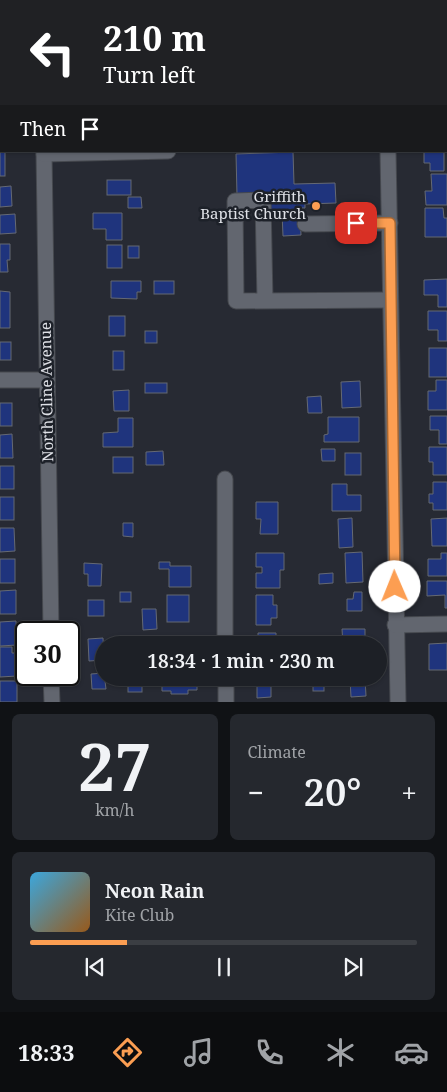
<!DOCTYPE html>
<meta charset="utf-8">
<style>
body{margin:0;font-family:"Noto Serif",serif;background:#25282e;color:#f1f3f6;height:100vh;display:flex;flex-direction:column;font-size:19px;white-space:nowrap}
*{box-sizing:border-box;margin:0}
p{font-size:16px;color:#a0a3a7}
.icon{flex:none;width:28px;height:28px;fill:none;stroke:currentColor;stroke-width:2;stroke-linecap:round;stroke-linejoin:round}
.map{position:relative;height:702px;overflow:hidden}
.details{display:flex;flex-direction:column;gap:12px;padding:12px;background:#101215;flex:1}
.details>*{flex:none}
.guide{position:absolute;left:0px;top:0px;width:448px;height:152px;box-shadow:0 1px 4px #0004,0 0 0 1px #3b3e43;background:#202124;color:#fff;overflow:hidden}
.speed{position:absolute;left:15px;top:621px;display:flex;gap:10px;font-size:25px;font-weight:700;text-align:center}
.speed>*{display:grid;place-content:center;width:65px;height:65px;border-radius:50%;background:#1d2026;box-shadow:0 1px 4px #0004,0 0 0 1px #3b3e43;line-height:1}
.speed .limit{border:2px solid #111;border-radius:8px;background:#fff;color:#111}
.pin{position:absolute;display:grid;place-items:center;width:42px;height:42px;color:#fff;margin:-21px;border-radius:10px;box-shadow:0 2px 8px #0006}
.me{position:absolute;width:55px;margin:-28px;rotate:359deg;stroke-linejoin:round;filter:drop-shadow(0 0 4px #0008)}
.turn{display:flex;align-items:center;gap:18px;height:105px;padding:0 20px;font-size:22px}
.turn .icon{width:65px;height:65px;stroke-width:2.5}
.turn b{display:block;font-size:35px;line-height:42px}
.then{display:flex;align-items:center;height:48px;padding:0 20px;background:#0003;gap:10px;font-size:19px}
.big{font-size:38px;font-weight:600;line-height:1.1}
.details .card{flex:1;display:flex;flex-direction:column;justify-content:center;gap:8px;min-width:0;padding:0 18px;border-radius:8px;background:#25282e}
.details .dial{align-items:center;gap:0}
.dial b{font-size:65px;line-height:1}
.song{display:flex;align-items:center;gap:15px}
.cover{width:60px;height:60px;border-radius:8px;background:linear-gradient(135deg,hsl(200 70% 55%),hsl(30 70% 35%))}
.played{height:5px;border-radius:2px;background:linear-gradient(90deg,#fc9e52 25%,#3b3e43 25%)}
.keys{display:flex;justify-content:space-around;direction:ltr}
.heat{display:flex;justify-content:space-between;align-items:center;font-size:28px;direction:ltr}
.details .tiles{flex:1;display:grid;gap:12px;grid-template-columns:1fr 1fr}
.card:last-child{grid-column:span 2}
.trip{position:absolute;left:95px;top:636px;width:292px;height:50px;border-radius:25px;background:#1d2026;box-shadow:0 1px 4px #0004,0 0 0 1px #3b3e43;font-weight:600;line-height:50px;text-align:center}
.dock{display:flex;height:80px;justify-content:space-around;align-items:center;background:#0c0d0f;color:#a0a3a7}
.dock .icon{width:35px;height:35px}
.dock .active{color:#fc9e52}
.dock b{font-size:22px;color:#f1f3f6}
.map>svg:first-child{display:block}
</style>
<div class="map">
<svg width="447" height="702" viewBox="0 0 447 702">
<rect width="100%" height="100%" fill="#272a33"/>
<!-- building -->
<g fill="#1f347d" stroke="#656973">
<rect x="0" y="151" width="5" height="25"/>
<polygon points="424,151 444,151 444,171 430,171 430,163 424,163"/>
<polygon points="293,152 294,184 335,183 336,203 305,204 305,208 300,208 301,235 283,236 282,212 277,213 277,219 270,219 269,195 237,195 236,154"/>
<polygon points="431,174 447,174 447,205 426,205 425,191 432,191"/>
<rect x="107" y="180" width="24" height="15"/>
<polygon points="11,186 12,206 0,207 0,187"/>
<polygon points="128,197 141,197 142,208 128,208"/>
<polygon points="425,208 443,208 444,218 447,218 447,237 425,237"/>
<polygon points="93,213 122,213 122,240 106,240 106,229 93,229"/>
<polygon points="15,214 16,233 0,234 0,215"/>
<polygon points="0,244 10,244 10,260 7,260 8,272 0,272"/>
<rect x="107" y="245" width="15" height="23"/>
<rect x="128" y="246" width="11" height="12"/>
<polygon points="447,279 447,307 438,307 438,295 424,295 424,280"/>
<polygon points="111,281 141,281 141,292 137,292 137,299 111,298"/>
<rect x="154" y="281" width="20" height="13"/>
<polygon points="0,291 10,292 10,328 0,328"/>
<polygon points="428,311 447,311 447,341 438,341 438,330 428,330"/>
<rect x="109" y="316" width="16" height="20"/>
<rect x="145" y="331" width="12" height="12"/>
<rect x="0" y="342" width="11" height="18"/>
<rect x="429" y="348" width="18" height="29"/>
<rect x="113" y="351" width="11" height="19"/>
<polygon points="436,380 447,380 447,410 428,410 428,391 436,391"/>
<polygon points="360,381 361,407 342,408 341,382"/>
<rect x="145" y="383" width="22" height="10"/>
<polygon points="129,390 129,411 114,411 113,391"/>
<polygon points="321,396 322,413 308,413 307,397"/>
<rect x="0" y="403" width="12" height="23"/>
<polygon points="430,416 447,416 447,444 439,444 439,430 430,430"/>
<polygon points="328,417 359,417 359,442 324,442 324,435 328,434"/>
<polygon points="118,418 133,418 133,447 103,447 103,433 118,432"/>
<polygon points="12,434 13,458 0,458 0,435"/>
<polygon points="429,447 447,447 447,475 433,475 433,462 429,462"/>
<polygon points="321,449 335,449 335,461 322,461"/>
<polygon points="163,451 164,465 146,465 146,452"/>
<rect x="345" y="453" width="16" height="22"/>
<rect x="113" y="457" width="20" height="16"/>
<rect x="0" y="466" width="14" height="23"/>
<polygon points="433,482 447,482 447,510 433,510 433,503 429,503 429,494 433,494"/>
<polygon points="332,484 347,484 347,495 361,495 361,511 332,511"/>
<rect x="0" y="497" width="14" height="23"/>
<polygon points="256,502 278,502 278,534 260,534 261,519 256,519"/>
<polygon points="352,518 353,547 339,548 338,519"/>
<polygon points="447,518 447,546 432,546 431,519"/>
<polygon points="123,523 133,523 133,537 123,536"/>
<polygon points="0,528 14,528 15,551 0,552"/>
<polygon points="362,552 363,582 346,583 345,553"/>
<polygon points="256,553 284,553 284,570 280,570 280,588 256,588 256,573 262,573 262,567 256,567"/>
<polygon points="441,553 447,553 447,576 428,576 428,559 441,559"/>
<rect x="0" y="559" width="15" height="24"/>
<polygon points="159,562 170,562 170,566 191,566 191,587 169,587 169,569 159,569"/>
<polygon points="84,563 102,564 101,586 88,586 88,574 84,574"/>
<polygon points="333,573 333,583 319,584 319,574"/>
<polygon points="427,581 447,581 447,608 445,608 445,595 427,596"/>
<polygon points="16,590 16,614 0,614 0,591"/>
<rect x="120" y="592" width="11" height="10"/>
<polygon points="354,592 362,592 362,611 347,611 347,599 353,599"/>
<rect x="167" y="595" width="22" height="27"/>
<polygon points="256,595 273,595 273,605 277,605 277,618 271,618 271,625 256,625"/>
<rect x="88" y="600" width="16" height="16"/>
<polygon points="142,609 156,609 157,629 143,630"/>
<polygon points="16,621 17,645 0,646 0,622"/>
<polygon points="342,629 365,629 365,643 343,645"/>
<polygon points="258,633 276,633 276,645 256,645 258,644"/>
<polygon points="103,638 104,660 89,661 88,639"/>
<polygon points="447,643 447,670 429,670 429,644"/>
<polygon points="0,647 12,647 12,653 17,653 17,676 0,677"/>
<polygon points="104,673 106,689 92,689 91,674"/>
<rect x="128" y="678" width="14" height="14"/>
<polygon points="162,678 197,678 197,690 188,690 188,694 171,694 171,691 162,691"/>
<polygon points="257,678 275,678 275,681 271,681 271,697 257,698"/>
<polygon points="365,678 366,696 351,697 350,679"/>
<rect x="0" y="681" width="17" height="21"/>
<rect x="313" y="682" width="11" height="9"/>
</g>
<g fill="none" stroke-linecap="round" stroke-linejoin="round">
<defs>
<g id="minor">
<polyline points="42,0 42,1"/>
<polyline points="76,0 76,1"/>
<polyline points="110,0 110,1"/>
<polyline points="386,0 386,1"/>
<polyline points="0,3 1,3"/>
<polyline points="0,71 1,71"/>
<polyline points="44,151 51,632"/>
<polyline points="388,151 398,702"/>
<polyline points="44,154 168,151"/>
<polyline points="305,224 390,223"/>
<polyline points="265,301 263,200 235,201 236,301 390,300"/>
<polyline points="0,380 47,380"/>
<polyline points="395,625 447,624"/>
<polyline points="225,645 225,479"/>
<polyline points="51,675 52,702"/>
<polyline points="226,678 226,702"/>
</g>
<g id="major">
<polyline points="446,35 447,35"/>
<polyline points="0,39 1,39"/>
</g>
</defs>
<!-- minor casing -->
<use href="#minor" stroke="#46494f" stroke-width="17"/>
<!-- major casing -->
<use href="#major" stroke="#46494f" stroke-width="17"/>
<!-- minor -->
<use href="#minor" stroke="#62666f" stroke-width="15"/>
<!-- major -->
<use href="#major" stroke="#6c83c4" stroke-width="15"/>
</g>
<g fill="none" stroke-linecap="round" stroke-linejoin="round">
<defs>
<polyline id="route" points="356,223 390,223 395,587"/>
</defs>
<!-- route casing -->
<use href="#route" stroke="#a46735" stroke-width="12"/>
<!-- route -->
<use href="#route" stroke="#fc9e52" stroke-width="9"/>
</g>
<!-- markers -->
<circle fill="#fc9e52" stroke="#1d2129" stroke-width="2" cx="316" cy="206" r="5"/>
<g text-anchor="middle" stroke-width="5" stroke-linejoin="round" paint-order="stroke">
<!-- poi labels -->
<g font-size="15" fill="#dfe1e7" stroke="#1d2129" text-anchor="end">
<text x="306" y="202">Griffith<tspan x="306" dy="17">Baptist Church</tspan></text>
</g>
<!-- street labels -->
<g font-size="15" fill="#dfe1e7" stroke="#1d2129">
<text transform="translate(47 392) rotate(-91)" y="5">North Cline Avenue</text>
</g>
</g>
</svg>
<div class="speed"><div class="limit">30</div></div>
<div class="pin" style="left:356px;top:223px;background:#d93025"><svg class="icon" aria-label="arrive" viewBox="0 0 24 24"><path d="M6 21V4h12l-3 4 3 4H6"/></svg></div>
<svg class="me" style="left:395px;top:587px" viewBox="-20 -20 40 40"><circle r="19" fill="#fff"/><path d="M0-13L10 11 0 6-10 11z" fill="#fc9e52"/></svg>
<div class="trip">18:34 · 1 min · 230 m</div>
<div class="guide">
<div class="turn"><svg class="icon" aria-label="left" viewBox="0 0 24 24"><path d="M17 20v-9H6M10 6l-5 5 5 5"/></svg><div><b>210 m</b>Turn left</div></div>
<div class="then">Then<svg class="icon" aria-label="arrive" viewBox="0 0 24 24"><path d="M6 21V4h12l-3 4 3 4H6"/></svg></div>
</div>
</div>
<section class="details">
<div class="tiles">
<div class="card dial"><b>27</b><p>km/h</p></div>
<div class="card"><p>Climate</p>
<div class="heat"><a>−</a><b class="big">20°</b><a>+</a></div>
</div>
<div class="card">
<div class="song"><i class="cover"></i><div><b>Neon Rain</b><p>Kite Club</p></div></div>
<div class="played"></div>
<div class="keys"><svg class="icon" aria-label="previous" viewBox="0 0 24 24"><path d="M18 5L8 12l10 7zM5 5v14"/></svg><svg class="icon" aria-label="pause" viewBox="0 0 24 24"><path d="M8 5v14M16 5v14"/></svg><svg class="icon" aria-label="next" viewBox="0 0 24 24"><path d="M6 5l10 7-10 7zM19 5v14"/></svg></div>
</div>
</div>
</section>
<nav class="dock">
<b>18:33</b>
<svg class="icon active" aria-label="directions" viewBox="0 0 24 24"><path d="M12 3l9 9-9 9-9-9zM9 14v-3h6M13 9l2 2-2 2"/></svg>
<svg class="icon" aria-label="music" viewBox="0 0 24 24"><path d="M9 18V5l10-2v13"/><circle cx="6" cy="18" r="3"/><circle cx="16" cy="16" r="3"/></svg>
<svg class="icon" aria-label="phone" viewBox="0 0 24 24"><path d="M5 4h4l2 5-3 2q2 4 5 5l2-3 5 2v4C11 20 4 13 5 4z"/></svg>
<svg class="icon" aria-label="climate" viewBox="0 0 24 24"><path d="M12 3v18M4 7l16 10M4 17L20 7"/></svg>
<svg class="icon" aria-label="car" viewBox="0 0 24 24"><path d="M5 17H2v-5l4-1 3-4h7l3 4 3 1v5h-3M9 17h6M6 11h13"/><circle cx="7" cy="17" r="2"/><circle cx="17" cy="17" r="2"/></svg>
</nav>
